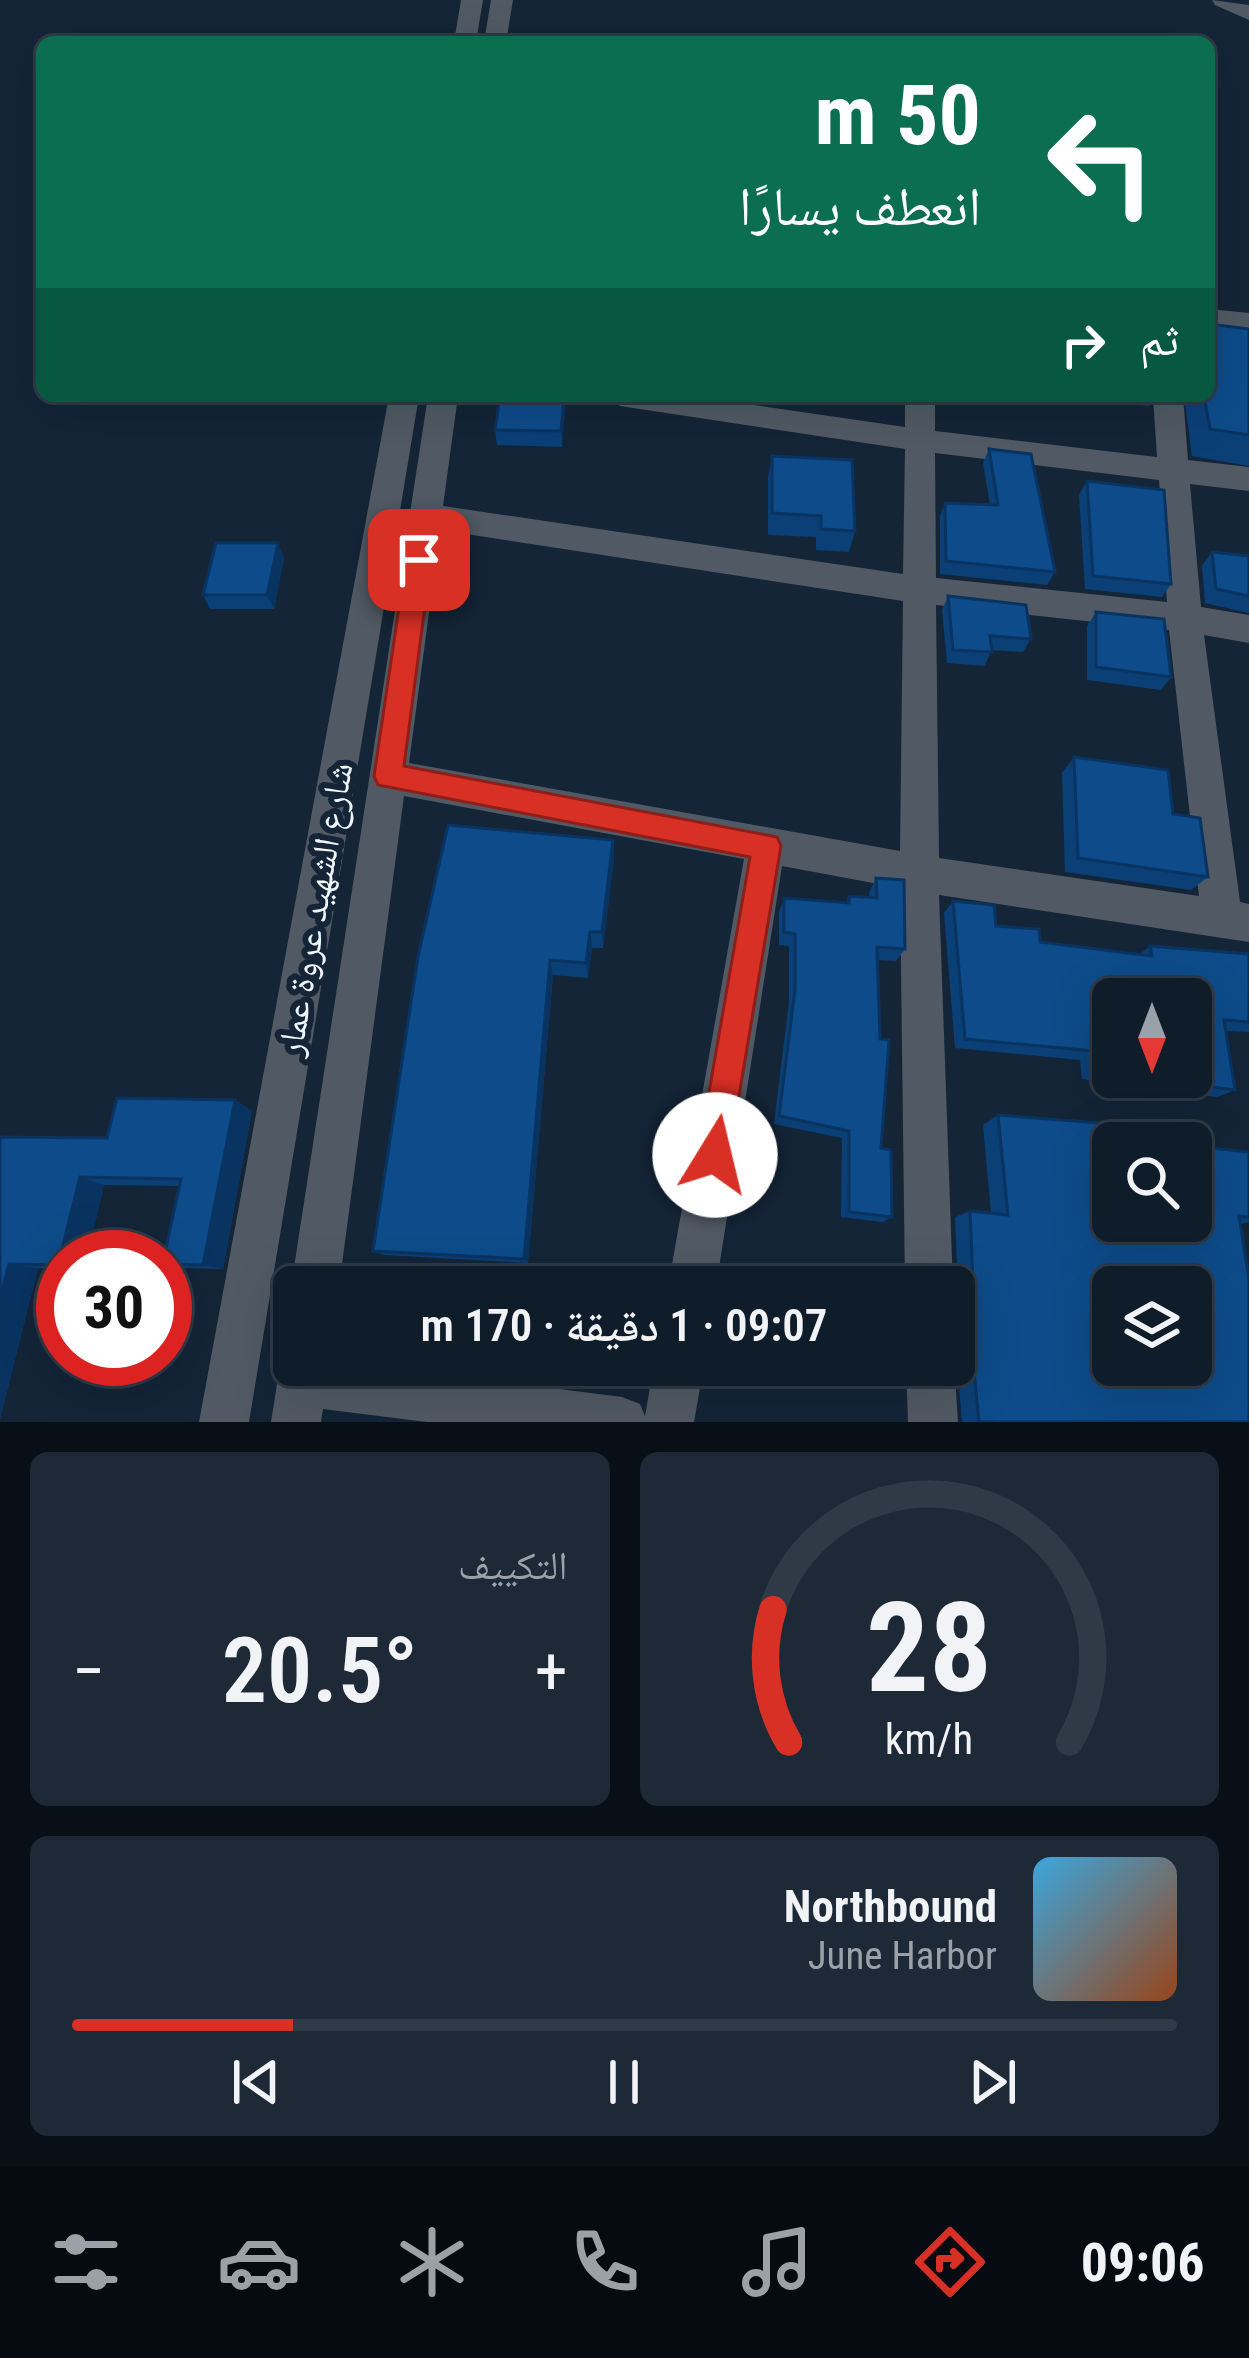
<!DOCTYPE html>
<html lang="ar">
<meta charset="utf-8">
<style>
body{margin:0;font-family:"Roboto Condensed","Noto Naskh Arabic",sans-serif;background:#1d2936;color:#f1f3f6;direction:rtl;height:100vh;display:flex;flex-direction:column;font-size:45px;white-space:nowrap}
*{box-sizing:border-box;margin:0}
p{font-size:39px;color:#9ba1a8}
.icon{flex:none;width:66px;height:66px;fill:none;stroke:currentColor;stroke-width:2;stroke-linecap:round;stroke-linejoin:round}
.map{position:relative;height:1422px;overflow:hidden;direction:ltr}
.details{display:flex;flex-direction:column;gap:30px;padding:30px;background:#080f17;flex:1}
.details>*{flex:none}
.hud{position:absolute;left:36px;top:36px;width:1179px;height:366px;border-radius:18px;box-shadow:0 12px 48px #0002,0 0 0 3px #2f3a47;direction:rtl;background:#0b6e4f;color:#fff;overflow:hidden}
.needle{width:78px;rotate:180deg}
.tools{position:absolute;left:1092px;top:978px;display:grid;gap:24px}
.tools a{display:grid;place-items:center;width:120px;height:120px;border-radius:18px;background:#0f1c2a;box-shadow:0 12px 48px #0002,0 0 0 3px #2f3a47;font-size:60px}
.speed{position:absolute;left:36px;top:1230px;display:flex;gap:24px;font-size:60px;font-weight:700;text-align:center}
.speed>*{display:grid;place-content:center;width:156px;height:156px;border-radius:50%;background:#0f1c2a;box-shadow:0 12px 48px #0002,0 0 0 3px #2f3a47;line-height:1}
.speed .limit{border:18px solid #d22;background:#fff;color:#111}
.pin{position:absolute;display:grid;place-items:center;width:102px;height:102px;color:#fff;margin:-51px;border-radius:24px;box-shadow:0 6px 18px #0006}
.me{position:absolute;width:132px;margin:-66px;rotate:9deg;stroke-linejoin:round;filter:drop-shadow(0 0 9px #0008)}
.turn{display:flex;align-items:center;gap:42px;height:252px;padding:0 36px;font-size:54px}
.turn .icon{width:156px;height:156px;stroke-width:2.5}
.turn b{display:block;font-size:84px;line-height:102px}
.then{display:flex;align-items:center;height:114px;padding:0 36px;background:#0003;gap:24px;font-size:45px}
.big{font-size:90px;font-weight:600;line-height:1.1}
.details .widget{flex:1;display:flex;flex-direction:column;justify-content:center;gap:18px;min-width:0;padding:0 42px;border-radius:18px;background:#1d2936}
.details .dial{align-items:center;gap:0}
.dial svg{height:312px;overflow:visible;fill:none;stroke:#2f3a47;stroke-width:7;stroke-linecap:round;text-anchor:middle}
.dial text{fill:#f1f3f6;stroke:none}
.song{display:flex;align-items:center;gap:36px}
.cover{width:144px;height:144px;border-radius:18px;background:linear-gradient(135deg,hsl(200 70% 55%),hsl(20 70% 35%))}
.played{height:12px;border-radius:6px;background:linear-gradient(90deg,#d93025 20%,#2f3a47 20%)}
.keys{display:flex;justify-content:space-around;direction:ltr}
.heat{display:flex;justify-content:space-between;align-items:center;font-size:66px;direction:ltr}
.details .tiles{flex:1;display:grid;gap:30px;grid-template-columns:1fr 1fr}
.widget:last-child{grid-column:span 2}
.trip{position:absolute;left:273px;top:1266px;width:702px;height:120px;border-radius:18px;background:#0f1c2a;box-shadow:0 12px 48px #0002,0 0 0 3px #2f3a47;font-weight:600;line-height:120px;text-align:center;direction:rtl}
.tabs{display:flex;height:192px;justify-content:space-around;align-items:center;background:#060b11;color:#9ba1a8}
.tabs .icon{width:84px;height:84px}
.tabs .selected{color:#d93025}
.tabs b{font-size:54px;color:#f1f3f6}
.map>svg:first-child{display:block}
</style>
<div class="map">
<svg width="1249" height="1422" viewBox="0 0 1249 1422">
<rect width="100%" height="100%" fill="#142538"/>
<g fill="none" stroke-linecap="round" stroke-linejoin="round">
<!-- minor -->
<g fill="#515a64" fill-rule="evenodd">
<polygon points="461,0 483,0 476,42 454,42"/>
<polygon points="491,0 513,0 506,42 484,42"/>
<polygon points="1212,0 1249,5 1249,20 1215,5"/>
<polygon points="1209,309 1249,313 1249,331 1209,327"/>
<polygon points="389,396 419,396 249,1422 199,1422"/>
<path d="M428 396H458L443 506 903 574 905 449 620 406 605 396H692L905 427V396H935V431L1157 457 1153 396H1183L1188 460 1249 467V491L1190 484 1201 607 1249 615V643L1204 635 1240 902 1249 904V942L939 895 953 1287H905L900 888 782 866 716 1287H668L744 859 404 796 339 1287H294V1294L291 1287ZM935 453 1159 480 1167 602 936 578ZM440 530 903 601 900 851 409 763ZM936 605 1169 630 1199 896 939 858Z"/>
<polygon points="294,1345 294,1365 371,1365 622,1397 640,1404 645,1416 654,1365 704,1365 694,1422 427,1422 323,1409 321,1422 271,1422 280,1365"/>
<polygon points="954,1361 958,1422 908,1422 906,1365"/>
</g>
</g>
<!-- wall -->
<g fill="#0b4077" fill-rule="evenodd">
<polygon points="1249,329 1249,466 1192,456 1184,396 1209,396"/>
<polygon points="566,396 562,447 497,445 495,430"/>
<polygon points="1083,396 1155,396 1149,406 1083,399"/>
<polygon points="989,449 1055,572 1047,585 940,574 940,516 945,503 990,505 983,463"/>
<polygon points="772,456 855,531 849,552 816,550 816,537 768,535 768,478"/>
<polygon points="1087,481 1171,584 1162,597 1085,589 1079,495"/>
<polygon points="1212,552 1249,556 1249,613 1205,603 1202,566"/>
<polygon points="284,558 274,609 210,609 203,595"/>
<polygon points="948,596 1031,639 1023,652 991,650 985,666 947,663 942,610"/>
<polygon points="1096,612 1171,677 1161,690 1087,680 1087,626"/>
<polygon points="1074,757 1208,877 1191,890 1065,872 1062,773"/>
<polygon points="613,840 614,859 603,948 592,948 588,978 553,975 528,1263 384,1255 373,1251"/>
<polygon points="876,878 905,949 896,961 877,960 881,1148 892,1217 883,1222 841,1217 842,1138 774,1124 789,1002 789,946 779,945 779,912 784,898 846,903 849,896 869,897 869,893"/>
<path d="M953 901 996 926 1040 942 1140 954 1150 946 1249 954V1032L1226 1031 1235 1090 1217 1097 1082 1079 1080 1060 955 1048 944 913ZM1113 999 1191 1077H1113Z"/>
<polygon points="235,1100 252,1111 223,1269 185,1268 165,1265 179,1186 104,1185 87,1257 63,1257 63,1269 38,1268 0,1419 0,1137 107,1138"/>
<polygon points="998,1115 1102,1136 1249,1152 1249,1222 1241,1224 1249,1422 962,1422 954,1328 954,1289 958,1287 955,1217 970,1211 991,1213 983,1125"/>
</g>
<!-- shaded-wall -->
<g fill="#093461">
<polygon points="564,396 566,396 562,447 561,431"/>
<polygon points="278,543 284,558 274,609 267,595"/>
<polygon points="613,840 614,859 603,948 602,932"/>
<polygon points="590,932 592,948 588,978 586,963"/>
<polygon points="550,960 553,975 528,1263 524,1259"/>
<polygon points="235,1100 252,1111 223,1269 203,1265"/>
<polygon points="80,1177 104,1185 87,1257 63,1257 63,1266 58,1265"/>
<polygon points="9,1264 38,1268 0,1419 0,1299"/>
</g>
<!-- building -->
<g fill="#0d4b8a" stroke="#093461" stroke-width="3" fill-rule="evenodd">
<polygon points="1209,324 1249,329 1249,435 1210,429 1204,396 1209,396"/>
<polygon points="500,396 564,396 561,431 495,430"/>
<polygon points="989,449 1031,454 1055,572 946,561 945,503 998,505"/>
<polygon points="772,456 852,460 855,531 821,529 821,516 772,513"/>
<polygon points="1087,481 1164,490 1171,584 1093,576"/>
<polygon points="216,543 278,543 267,595 203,595"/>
<polygon points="1212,552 1249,556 1249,596 1216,589"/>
<polygon points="948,596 1026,605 1031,639 990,636 992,652 953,650"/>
<polygon points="1096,612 1164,619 1171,677 1096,667"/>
<polygon points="1074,757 1168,770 1173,814 1200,818 1208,877 1078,858"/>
<polygon points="448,825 613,840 602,932 590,932 586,963 550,960 524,1259 373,1251 418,957"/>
<polygon points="876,878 904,880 905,949 877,947 880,1039 889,1040 881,1148 891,1150 892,1217 849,1212 849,1131 779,1116 795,990 795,934 784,932 784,898 849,903 849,896 877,898"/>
<polygon points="953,901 994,905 996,926 1039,929 1040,942 1152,956 1150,946 1249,954 1249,1022 1224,1020 1235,1090 1139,1077 1191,1077 1191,999 1113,999 1113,1073 1096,1071 1094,1051 965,1039"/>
<polygon points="117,1098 235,1100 203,1265 165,1264 164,1257 181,1179 80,1177 58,1265 9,1264 0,1299 0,1137 107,1138"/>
<path d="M998 1115 1100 1123 1102 1136 1164 1143H1113V1221H1191V1146L1249 1152V1217L1239 1216 1249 1279V1422H979L966 1289 973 1284 970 1211 1008 1215ZM1113 1287H1191V1365H1113Z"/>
</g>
<!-- route -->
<polygon fill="#d93025" stroke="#8d1f18" stroke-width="3" points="419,550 431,560 404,766 777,837 781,846 727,1167 715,1172 703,1167 698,1155 750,857 378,785 374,776 406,560"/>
<g text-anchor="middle" stroke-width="12" stroke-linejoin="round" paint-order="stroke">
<!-- street labels -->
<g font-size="36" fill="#eff5fd" stroke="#142538">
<text transform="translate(314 909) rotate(-80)" y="13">شارع الشهيد عروة عمار</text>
</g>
</g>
</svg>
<div class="tools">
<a><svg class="needle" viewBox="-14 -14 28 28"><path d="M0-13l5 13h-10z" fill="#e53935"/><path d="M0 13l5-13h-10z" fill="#9ba1a8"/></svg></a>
<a><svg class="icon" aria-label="search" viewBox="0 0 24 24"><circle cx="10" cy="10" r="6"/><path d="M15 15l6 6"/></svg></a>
<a><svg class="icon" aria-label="layers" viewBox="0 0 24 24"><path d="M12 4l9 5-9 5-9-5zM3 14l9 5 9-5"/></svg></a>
</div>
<div class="speed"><div class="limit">30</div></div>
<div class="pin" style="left:419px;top:560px;background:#d93025"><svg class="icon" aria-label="arrive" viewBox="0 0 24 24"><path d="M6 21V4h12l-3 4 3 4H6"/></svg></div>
<svg class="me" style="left:715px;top:1155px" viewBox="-20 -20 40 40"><circle r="19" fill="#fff"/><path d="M0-13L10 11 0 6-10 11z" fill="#d93025"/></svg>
<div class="trip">09:07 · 1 دقيقة · 170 m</div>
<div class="hud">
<div class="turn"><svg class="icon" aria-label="left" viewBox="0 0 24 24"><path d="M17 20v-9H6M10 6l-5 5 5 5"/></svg><div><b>50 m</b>انعطف يسارًا</div></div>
<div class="then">ثم<svg class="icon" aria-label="right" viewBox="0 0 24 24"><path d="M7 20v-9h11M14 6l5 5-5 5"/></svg></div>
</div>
</div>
<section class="details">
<div class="tiles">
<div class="widget dial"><svg viewBox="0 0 100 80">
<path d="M14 69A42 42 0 1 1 86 69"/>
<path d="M14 69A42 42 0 0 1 10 35" stroke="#d93025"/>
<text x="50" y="56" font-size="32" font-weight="700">28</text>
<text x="50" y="72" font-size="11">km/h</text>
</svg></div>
<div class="widget"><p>التكييف</p>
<div class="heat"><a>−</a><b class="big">20.5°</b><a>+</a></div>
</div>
<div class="widget">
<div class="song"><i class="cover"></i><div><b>Northbound</b><p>June Harbor</p></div></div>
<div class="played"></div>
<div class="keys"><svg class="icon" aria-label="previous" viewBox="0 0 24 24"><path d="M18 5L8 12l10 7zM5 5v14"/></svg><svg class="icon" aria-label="pause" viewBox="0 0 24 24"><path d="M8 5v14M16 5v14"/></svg><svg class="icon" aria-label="next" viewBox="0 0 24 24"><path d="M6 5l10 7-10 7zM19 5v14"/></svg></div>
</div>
</div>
</section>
<nav class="tabs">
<b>09:06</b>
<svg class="icon selected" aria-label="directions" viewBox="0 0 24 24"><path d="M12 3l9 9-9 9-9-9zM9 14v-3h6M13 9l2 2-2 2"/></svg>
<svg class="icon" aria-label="music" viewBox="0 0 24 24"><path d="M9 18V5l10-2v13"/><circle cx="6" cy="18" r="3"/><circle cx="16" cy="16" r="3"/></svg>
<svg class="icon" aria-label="phone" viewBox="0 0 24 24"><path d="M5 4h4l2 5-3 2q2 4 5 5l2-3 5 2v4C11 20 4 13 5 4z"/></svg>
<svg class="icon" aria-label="climate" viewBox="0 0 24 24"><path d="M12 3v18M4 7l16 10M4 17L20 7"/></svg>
<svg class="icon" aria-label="car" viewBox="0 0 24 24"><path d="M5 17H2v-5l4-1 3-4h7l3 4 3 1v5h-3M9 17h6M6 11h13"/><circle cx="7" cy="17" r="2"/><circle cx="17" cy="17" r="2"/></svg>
<svg class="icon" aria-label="filters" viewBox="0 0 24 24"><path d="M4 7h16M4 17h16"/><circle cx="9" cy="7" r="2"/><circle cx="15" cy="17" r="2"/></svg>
</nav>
